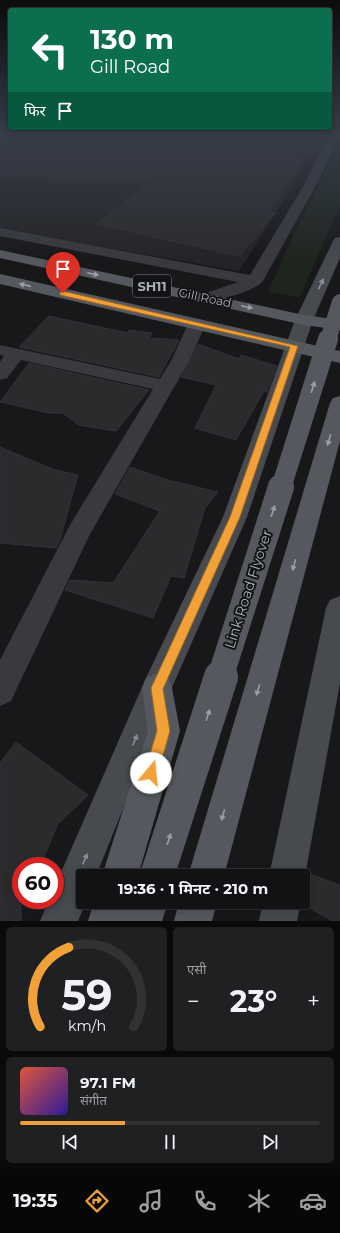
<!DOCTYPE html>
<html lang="hi">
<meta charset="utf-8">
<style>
body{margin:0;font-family:Montserrat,"Noto Sans Devanagari",sans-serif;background:#1f2022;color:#f1f3f6;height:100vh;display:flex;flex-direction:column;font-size:15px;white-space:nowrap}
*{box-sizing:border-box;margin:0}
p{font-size:13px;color:#9c9ea0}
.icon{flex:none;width:22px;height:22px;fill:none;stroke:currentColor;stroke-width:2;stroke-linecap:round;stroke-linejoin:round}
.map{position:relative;height:921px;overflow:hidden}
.sheet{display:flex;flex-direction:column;gap:6px;padding:6px;background:#0a0a0b;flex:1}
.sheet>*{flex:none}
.top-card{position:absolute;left:8px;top:8px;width:324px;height:122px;border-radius:4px;box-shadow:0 2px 10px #0003,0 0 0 1px #313234;background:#0b6e4f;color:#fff;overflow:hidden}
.speed{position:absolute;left:12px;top:857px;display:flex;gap:8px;font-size:20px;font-weight:700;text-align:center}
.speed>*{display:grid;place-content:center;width:52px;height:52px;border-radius:50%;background:#121214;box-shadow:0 2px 10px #0003,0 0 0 1px #313234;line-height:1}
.speed .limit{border:6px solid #d22;background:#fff;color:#111}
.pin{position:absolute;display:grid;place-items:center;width:34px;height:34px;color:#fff;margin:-41px -17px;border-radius:50% 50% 50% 0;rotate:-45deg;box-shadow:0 0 4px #0007}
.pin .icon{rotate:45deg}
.me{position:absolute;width:44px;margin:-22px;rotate:17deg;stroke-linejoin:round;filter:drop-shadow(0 0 3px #0008)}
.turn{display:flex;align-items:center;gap:14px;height:84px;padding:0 16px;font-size:18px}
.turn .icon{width:52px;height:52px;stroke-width:2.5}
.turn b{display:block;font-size:28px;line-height:34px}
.then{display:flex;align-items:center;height:38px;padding:0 16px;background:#0003;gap:8px;font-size:15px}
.big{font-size:30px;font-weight:700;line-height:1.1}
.sheet .widget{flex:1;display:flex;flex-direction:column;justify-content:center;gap:6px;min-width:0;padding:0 14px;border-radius:6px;background:#1f2022}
.sheet .dial{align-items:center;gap:0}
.dial svg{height:104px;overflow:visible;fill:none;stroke:#313234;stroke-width:7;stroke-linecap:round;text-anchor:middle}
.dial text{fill:#f1f3f6;stroke:none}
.song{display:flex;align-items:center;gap:12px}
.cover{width:48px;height:48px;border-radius:6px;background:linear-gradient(135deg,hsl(10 70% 55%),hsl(250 70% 35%))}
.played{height:4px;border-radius:2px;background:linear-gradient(90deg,#f2a038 35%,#313234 35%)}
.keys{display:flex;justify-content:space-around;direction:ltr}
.heat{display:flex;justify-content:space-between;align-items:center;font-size:22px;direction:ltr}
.sheet .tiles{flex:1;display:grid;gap:6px;grid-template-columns:1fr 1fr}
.widget:last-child{grid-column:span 2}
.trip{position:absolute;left:76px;top:869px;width:234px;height:40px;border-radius:4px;background:#121214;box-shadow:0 2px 10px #0003,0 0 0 1px #313234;font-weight:700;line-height:40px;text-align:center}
.dock{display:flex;height:64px;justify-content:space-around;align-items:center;background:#070708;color:#9c9ea0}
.dock .icon{width:28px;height:28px}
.dock .active{color:#f2a038}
.dock b{font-size:18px;color:#f1f3f6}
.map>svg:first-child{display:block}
</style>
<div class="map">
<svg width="340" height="921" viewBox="0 0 340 921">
<rect width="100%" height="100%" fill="#18181a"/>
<!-- built -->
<polygon fill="#242427" points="0,134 322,134 312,154 239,271 0,229"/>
<!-- green -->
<polygon fill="#1e251e" points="340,143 340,205 300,297 268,292 296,230"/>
<!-- building -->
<g fill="#2b2b2e" stroke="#323236">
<polygon points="0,134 22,134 154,155 178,134 311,134 291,159 302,161 268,212 276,213 239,256 97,224 152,180 0,177"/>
<polygon points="49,316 128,333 129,330 152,333 149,338 179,340 159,377 19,347"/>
<polygon points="198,344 239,359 241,355 277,366 267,392 264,391 236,440 195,428 216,385 181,377"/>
<polygon points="29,363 149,390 116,431 79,425 63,413 49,413 0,402"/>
<polygon points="0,447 55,470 78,475 60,540 56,548 0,543"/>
<polygon points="130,467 167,480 218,492 205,508 184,578 171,576 153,618 65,590 70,580 113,583 160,511 115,494"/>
<polygon points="16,742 88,795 58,824 40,866 21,866 21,921 0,921 0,763"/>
<polygon points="307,873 340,885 340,921 333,921 302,904 303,882"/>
</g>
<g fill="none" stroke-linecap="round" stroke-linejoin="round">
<!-- street -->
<g fill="#393a3f" fill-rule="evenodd">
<path d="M329 134 340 135 316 185 263 281C257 290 211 304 200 301L198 298 200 295 238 282 0 236V228L250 275 304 185Z"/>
<polygon points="197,319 203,320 206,324 189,361 89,536 11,701 0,706 0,660 70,525 153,389 21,360 7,378 0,380 0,362 4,356 0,355 0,345 160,379 171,361 188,324 191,320"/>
</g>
<!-- secondary -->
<g fill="#474a4f" fill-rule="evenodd">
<polygon points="340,237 340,258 313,320 247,517 170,692 96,876 83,876 83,902 86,902 78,921 40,921 49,900 55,900 55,886 146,678 223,517 295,320 333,241 335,238"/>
<polygon points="340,596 340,683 305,876 303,881 303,876 269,876 326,608 330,600"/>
<polygon points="263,902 301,902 297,921 259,921"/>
</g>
<!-- primary -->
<g fill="#55585e" fill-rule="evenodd">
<polygon points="0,250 304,315 340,320 340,330 304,325 0,258"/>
<polygon points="0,274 340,351 340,363 0,284"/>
<polygon points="340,396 340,441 224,876 188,876 330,403 333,398"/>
<polygon points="157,673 168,678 172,688 180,731 138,876 102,876 148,731 142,688 146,678"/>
<polygon points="94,902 168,902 162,921 88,921"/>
<polygon points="179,902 217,902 212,921 174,921"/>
</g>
<!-- primary-bridge-far3 -->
<polyline stroke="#55585e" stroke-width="16" points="328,340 340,302"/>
<!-- primary-bridge-far2 -->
<polyline stroke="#55585e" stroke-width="20" points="281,488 328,339"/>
<!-- primary-bridge-far1 -->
<polyline stroke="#55585e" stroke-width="26" points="220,678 281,487"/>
<!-- primary-bridge -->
<polyline stroke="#55585e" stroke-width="34" points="157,876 221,677"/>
</g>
<!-- one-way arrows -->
<defs><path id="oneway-solid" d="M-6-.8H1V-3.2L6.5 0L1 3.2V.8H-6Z"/></defs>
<g fill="#999ea8">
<use href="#oneway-solid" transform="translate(93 274) rotate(12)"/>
<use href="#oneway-solid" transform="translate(25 285) rotate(-167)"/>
<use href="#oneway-solid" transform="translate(247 307) rotate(12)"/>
<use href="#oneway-solid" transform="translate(313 387) rotate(-72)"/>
<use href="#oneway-solid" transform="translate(329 440) rotate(106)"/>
<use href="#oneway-solid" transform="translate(273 511) rotate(-72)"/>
<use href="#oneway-solid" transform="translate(294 565) rotate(106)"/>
<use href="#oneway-solid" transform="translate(258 690) rotate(106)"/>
<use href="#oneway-solid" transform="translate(208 715) rotate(-72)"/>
<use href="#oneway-solid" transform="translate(223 815) rotate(106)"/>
<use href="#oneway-solid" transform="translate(169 839) rotate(-72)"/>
</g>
<g fill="#878c95">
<use href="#oneway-solid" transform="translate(321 284) rotate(-65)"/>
<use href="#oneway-solid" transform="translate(135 740) rotate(-67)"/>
<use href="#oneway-solid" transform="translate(85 859) rotate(-67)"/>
</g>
<!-- sky -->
<linearGradient id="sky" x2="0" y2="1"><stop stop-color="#0d0d0e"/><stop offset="0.51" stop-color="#373d49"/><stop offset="1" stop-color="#373d49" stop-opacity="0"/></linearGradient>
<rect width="340" height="263" fill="url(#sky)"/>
<!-- route -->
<polygon fill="#f2a038" stroke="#9d6824" points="63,291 298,346 240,517 163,689 170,731 158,773 156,778 151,780 146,778 144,773 157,731 151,688 230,517 290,347 60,295 60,292"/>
<g text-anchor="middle" stroke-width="4" stroke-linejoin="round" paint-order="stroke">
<!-- far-street labels -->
<g font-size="12" fill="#aab0ba" stroke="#131315">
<text transform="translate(205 298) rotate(12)" y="4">Gill Road</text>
</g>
<!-- shield labels -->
<rect fill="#131315" stroke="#7d8188" stroke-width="1" x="133" y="275" width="38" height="22" rx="3"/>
<g font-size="13" font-weight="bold" fill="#aab0ba">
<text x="152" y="291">SH11</text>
</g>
<!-- street labels -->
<g font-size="14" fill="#aab0ba" stroke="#131315">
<text transform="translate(248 589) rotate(-72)" y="5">Link Road Flyover</text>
</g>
</g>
</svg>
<div class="speed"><div class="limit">60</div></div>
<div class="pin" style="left:63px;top:293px;background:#d93025"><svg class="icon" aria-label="arrive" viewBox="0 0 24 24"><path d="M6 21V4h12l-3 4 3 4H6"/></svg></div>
<svg class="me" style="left:151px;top:773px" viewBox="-20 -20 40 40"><circle r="19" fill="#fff"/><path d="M0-13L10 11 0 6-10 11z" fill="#f2a038"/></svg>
<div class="trip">19:36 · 1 मिनट · 210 m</div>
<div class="top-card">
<div class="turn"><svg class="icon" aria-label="left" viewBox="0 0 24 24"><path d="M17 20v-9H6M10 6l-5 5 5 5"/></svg><div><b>130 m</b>Gill Road</div></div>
<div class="then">फिर<svg class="icon" aria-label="arrive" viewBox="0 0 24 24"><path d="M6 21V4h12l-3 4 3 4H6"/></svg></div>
</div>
</div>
<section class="sheet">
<div class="tiles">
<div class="widget dial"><svg viewBox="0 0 100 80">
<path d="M14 69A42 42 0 1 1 86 69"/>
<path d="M14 69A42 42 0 0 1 36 8" stroke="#f2a038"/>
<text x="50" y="56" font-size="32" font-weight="700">59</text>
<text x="50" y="72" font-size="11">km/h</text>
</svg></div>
<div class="widget"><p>एसी</p>
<div class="heat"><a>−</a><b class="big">23°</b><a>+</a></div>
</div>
<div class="widget">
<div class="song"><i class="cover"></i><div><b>97.1 FM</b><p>संगीत</p></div></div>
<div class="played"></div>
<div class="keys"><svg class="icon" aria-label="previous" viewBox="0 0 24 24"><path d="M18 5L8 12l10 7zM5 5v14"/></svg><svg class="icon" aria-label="pause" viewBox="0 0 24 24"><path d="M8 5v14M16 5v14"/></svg><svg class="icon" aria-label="next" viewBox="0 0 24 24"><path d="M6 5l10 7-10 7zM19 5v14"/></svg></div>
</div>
</div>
</section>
<nav class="dock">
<b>19:35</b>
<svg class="icon active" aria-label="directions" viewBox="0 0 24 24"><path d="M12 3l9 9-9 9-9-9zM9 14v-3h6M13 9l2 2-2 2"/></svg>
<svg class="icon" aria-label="music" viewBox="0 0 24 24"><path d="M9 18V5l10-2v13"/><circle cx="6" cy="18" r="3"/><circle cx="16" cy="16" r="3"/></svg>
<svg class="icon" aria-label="phone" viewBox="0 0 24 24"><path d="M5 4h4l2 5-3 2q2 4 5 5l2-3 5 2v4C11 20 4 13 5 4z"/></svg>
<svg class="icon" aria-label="climate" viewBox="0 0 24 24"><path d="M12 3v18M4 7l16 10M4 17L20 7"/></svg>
<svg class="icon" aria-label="car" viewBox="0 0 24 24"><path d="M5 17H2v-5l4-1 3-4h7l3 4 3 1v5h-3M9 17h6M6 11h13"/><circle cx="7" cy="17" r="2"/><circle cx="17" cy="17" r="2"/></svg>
</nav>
